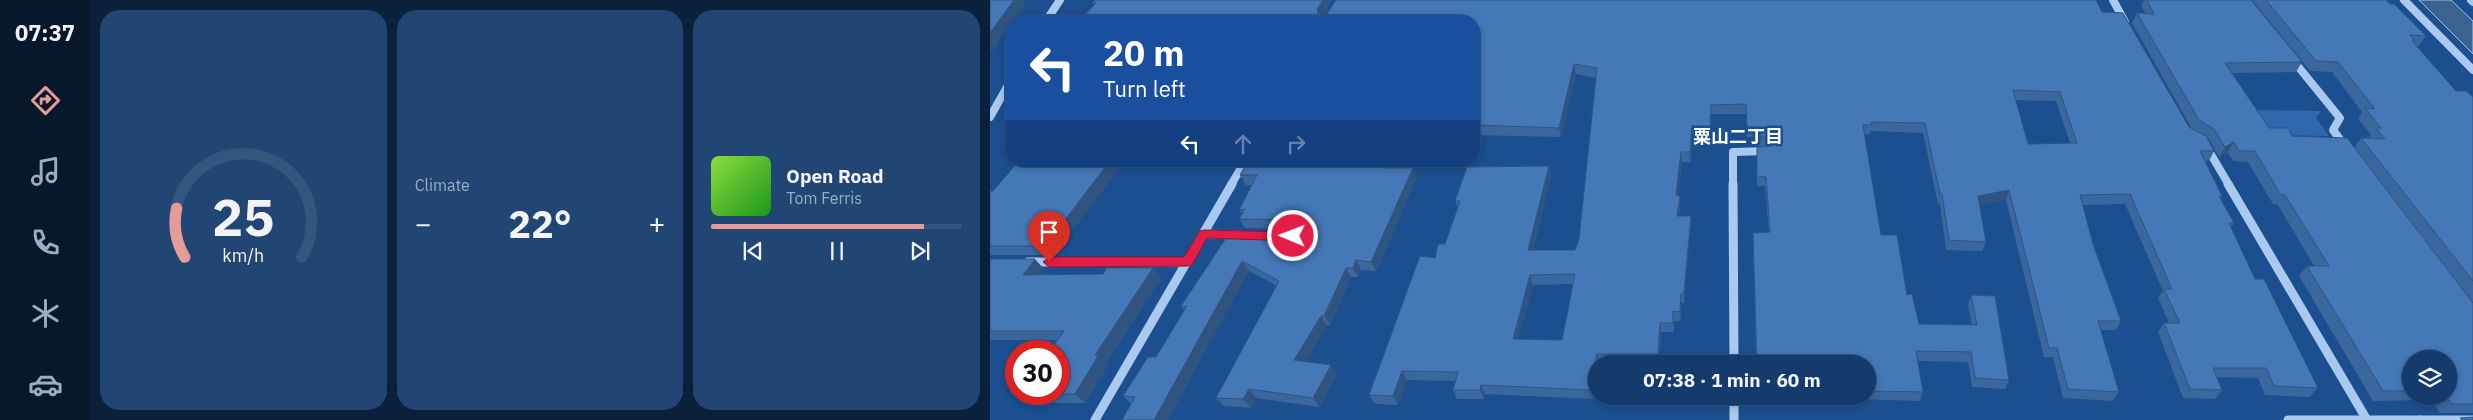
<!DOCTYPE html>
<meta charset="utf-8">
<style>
body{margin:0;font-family:"IBM Plex Sans","Noto Sans JP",sans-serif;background:#214673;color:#f1f3f6;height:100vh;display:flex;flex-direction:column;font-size:19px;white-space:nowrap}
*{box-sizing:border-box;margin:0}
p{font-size:16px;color:#9dadc1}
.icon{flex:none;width:28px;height:28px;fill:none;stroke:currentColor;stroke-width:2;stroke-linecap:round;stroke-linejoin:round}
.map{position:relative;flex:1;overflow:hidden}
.sheet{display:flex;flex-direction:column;gap:10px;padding:10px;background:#0b203b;width:900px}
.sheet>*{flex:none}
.guide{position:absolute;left:15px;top:15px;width:475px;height:152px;border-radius:20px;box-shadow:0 2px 8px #0003,0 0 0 1px #33557e;background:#1a4fa0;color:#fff;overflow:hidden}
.tools{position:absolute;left:1412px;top:350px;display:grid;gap:10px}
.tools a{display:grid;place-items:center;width:55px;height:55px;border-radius:50%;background:#143b6b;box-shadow:0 2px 8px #0003,0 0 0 1px #33557e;font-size:25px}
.speed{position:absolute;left:15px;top:340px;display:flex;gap:10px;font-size:25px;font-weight:700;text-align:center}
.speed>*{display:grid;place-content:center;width:65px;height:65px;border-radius:50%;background:#143b6b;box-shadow:0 2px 8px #0003,0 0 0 1px #33557e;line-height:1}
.speed .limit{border:8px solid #d22;background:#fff;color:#111}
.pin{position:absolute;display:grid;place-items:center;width:42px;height:42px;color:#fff;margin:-51px -21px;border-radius:50% 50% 50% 0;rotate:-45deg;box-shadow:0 0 5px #0007}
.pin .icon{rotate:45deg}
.me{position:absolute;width:55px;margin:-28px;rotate:271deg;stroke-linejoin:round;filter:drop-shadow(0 0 4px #0008)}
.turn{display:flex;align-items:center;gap:18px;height:105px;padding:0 15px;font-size:22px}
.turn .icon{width:65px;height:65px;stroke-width:2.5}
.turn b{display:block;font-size:35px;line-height:42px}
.lanes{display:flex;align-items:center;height:48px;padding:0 15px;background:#0003;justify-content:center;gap:25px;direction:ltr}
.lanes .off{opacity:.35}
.big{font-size:38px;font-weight:700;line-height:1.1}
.sheet .tile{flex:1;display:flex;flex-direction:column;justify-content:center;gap:8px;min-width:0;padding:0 18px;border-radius:20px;background:#214673}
.sheet .dial{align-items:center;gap:0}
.dial svg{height:130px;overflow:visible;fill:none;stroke:#33557e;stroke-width:7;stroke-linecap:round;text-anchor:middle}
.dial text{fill:#f1f3f6;stroke:none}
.song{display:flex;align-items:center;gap:15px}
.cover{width:60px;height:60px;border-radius:8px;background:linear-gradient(135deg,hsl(90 70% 55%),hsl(120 70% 35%))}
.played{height:5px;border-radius:2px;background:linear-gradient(90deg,#e69b98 85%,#33557e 85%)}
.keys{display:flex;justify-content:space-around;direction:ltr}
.heat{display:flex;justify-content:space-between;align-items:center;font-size:28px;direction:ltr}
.sheet .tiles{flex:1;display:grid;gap:10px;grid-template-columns:repeat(3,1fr)}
.trip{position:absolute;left:598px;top:355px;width:288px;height:50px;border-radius:25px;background:#143b6b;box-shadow:0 2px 8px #0003,0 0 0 1px #33557e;font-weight:700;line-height:50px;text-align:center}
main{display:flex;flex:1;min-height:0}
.tabs{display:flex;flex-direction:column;width:90px;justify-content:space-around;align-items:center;background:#08182b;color:#9dadc1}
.tabs .icon{width:35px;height:35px}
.tabs .active{color:#e69b98}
.tabs b{font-size:22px;color:#f1f3f6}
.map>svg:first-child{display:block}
</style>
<main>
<nav class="tabs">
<b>07:37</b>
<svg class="icon active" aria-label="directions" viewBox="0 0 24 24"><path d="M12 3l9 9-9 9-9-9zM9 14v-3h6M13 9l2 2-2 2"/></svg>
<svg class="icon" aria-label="music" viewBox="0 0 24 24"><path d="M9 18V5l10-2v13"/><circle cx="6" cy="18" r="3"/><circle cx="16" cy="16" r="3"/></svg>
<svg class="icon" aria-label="phone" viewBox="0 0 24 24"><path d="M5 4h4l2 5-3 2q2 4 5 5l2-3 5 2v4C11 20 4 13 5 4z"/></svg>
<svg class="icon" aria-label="climate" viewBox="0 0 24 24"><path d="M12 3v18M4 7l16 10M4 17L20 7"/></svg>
<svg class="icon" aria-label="car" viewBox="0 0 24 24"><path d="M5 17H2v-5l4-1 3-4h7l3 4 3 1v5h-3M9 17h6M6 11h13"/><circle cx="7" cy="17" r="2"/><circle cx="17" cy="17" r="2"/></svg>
</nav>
<section class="sheet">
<div class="tiles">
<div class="tile dial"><svg viewBox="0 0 100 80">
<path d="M14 69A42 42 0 1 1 86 69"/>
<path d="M14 69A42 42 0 0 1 9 39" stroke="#e69b98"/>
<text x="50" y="56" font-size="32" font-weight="700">25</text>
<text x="50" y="72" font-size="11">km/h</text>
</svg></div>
<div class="tile"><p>Climate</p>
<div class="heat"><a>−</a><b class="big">22°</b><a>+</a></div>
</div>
<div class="tile">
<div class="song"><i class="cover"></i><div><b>Open Road</b><p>Tom Ferris</p></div></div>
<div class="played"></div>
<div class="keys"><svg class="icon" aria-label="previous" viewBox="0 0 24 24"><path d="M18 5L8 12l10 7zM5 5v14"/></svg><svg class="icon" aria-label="pause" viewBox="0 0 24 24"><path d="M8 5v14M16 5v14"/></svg><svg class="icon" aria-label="next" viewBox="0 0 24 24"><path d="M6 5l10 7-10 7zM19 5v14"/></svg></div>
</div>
</div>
</section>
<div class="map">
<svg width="1483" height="420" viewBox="0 0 1483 420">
<rect width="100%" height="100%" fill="#1b4f8f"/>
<!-- green -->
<polygon fill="#2e69ad" points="1256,110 1331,111 1326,118 1339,136 1271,135"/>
<!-- water -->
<polygon fill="#3c6290" stroke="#9cc4f0" points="1429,0 1461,0 1483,21 1483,54"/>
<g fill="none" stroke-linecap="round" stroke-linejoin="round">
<!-- minor-far1 -->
<g stroke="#a9c9ee" stroke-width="8">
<polyline points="1123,0 1135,22"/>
<polyline points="1414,0 1483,70"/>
<polyline points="1481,0 1483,2"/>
<polyline points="56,21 70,0"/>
<polyline points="1302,59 1350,118 1343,130 1355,146"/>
<polyline points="0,117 21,80"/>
<polyline points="1216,146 1239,185"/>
<polyline points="241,185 255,161"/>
<polyline points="743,185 743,152 778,151"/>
</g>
<!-- minor -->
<g stroke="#a9c9ee" stroke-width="9">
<polyline points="743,184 744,364"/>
<polyline points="1238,184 1377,420"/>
<polyline points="214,234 249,235"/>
<polyline points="38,262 198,262"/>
<polyline points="744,396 744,420"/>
<polyline points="105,420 242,184"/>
<polyline points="1298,420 1430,420"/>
<polyline points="1431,420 1483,420"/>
</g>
</g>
<!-- wall -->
<g fill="#3a679d" fill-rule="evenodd">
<path d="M105 0H342L333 16 336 15 346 0H1106L1112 12 1133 13 1199 127 1202 129 1142 23 1147 13H1155L1151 6 1154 0H1261L1312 62 1306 72 1242 73 1279 128H1298L1302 136 1357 138 1364 148 1371 138H1378L1381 135 1368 119 1372 112 1342 72 1320 71 1262 0H1396L1400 4H1404L1436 36 1428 46H1427L1466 91H1476L1483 97V413H1450L1441 400 1383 401 1309 276 1317 266H1324L1288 205 1283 204 1258 162 1243 161 1238 152 1229 157 1219 139 1216 137 1224 151 1219 161H1215L1232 196 1230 199 1244 223 1241 227 1265 279H1274L1328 388 1319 397 1275 395 1268 378 1227 377 1232 390 1225 399 1193 398 1168 332 1174 323H1179L1168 298 1173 291 1135 204 1093 205 1103 244 1131 321 1126 330H1111L1129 392 1123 401 1073 398 1063 357H1054L1016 200 989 205 996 242 992 251 956 250 950 204H948L933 133 881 131 880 134H874L891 235H907L917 295 922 294 929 324 982 325 978 305 981 295 1005 296 1019 380 1015 389 982 387 978 362 928 361 933 392 930 401 866 399 865 396H876V364H766L763 233 779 232 775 186H767V147L780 146H767L766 137H757L756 114H721V136H702L701 162H692L688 196H690V205L689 216H701V225L694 303H691V321H684V332H671L669 363H609L606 364V378L603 399 495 394 494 399H467L463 390 466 381 417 380 408 405 385 404 379 395 430 256 445 258 448 244H455L468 208 465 201 477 167 559 166 561 176 543 250H585L589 239 606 78 586 74 571 137 484 135V21H89L104 6 102 3ZM1026 100 1066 101 1080 143 1038 144ZM583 284 572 340 528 339 543 285ZM1421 359H1459V396H1421Z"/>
<polygon points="29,161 64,255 0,255 0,191 3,191"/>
<polygon points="258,161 407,161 403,168 423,168 427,177 386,271 371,270 368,277 361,277 340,325 337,325 315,361 347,374 329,407 266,398 261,408 234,406 226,398 287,286 259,271 141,404 133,396 166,357 195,310 191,306 240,232 297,233 301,229 255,228 249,219 252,214 249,210 262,185 256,185 250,175"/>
<polygon points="0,259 54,269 50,274 113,274 163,268 171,278 116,363 118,365 95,403 42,403 31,394 67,340 2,340 0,339"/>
</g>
<!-- shaded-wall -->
<g fill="#305480">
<polygon points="24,0 33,0 36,4 24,21 21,21 21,25 0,54 0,33"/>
<polygon points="333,0 342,0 331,18 331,21 327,9"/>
<polygon points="584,64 586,74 571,137 569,128"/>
<polygon points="702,126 702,136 701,162 700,152"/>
<polygon points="1244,142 1238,152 1229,157 1235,147"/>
<polygon points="691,152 692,162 687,205 686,195"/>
<polygon points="120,161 135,161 64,255 55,246"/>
<polygon points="397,161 407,161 398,178 394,168"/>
<polygon points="559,166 561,176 540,260 538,250"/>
<polygon points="423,168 427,177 386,271 381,262"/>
<polygon points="1019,190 1016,200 985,206 988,196"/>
<polygon points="690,196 690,205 688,225 687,216"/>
<polygon points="701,216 701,225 694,303 694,293"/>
<polygon points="45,259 54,269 43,284 33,275"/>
<polygon points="366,260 371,270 368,277 363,268"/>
<polygon points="252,261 259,271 178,420 164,420"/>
<polygon points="163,268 171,278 116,363 118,365 95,403 85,394 105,355"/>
<polygon points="356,268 361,277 340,325 334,316"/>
<polygon points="540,275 543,285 526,348 523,339"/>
<polygon points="691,294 691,321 690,312"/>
<polygon points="683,311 684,321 684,332 683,323"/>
<polygon points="331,316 337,325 311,369 304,360"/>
<polygon points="670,323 671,332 669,363 668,354"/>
<polygon points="607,354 609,363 606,364 606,378 603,399 601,390"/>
<polygon points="341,365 347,374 329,407 323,398"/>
<polygon points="412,371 417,380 408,405 403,396"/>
<polygon points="491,385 495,394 494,399 490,390"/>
<polygon points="259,389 266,398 261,408 253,399"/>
</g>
<!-- building -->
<g fill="#4478b7" stroke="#305480" fill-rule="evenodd">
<polygon points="0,0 24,0 0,33"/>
<path d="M105 0H333L327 9 329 16 336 15 346 0H1106L1112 12 1133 13 1199 127 1216 136 1224 151H1210L1232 196H1229L1244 223H1239L1265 279H1274L1328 388 1284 386 1276 368H1223L1232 390 1200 389 1174 323H1190L1174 289H1182L1140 194 1090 195 1103 244 1131 321H1108L1129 392 1078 389 1067 348H1059L1019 190 988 196 996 242 959 240 952 194H950L935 123 881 122 882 125H873L891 235H907L917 295 922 294 929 324 987 325 981 295 1005 296 1019 380 985 378 981 352 926 351 933 392 876 391V364H767L763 233 780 232 776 177 767 176V147L781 146 784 141 781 136H767V128L757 127 756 104 721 105 720 127 702 126 700 152H691L686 195 690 196 687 216H701L694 293 691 294 690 312 683 311V323H670L668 354H607L601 390 491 385 490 390H463L468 372 412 371 403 396 379 395 430 256 445 258 448 244H455L470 201H465L477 167 559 166 538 250H585L589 239 607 68 584 64 569 128 484 125V21H89L106 3H102ZM1023 90 1070 92 1087 143 1038 144ZM585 274 572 340 523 339 540 275Z"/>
<polygon points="1157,0 1261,0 1312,62 1235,63 1279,128 1298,128 1302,136 1357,138 1483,303 1483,404 1462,404 1456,396 1459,396 1459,359 1421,359 1421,391 1393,391 1317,266 1339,266 1295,195 1290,194 1265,151 1249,151 1244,142 1235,147 1224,129 1209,120 1147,13 1164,14"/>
<polygon points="1276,0 1396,0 1400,4 1404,4 1436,36 1420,35 1425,41 1422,41 1466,91 1476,91 1483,97 1483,281 1371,138 1395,139 1386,128 1391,128 1375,108 1385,109 1348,62 1326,61"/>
<polygon points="29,161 120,161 55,246 0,246 0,191 3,191"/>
<polygon points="258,161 397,161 394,168 423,168 381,262 366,260 363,268 356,268 334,316 331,316 304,360 341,365 323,398 259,389 253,399 226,398 289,281 252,261 164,420 132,420 145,397 133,396 158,357 166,357 197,306 191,306 240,232 297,233 304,227 303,223 297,220 249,219 255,209 249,210 267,175 250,175"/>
<polygon points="0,259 45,259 33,275 113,274 117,268 163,268 105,355 108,356 85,394 31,394 69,394 69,351 60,351 74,331 0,331"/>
<polygon points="1483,417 1483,420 1472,420 1470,418"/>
</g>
<!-- route -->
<polygon fill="#e11d48" stroke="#92132f" points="214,230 303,232 308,236 303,241 217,238 202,265 198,266 59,267 53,262 59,257 194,257 210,231"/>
<g text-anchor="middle" stroke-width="5" stroke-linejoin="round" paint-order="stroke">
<!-- neighbourhood labels -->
<g font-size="18" font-weight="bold" fill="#fff" stroke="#1b4f8f">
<text x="748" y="143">粟山二丁目</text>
</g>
</g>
</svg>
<div class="tools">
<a><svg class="icon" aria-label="layers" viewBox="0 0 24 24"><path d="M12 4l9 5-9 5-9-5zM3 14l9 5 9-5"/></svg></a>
</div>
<div class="speed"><div class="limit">30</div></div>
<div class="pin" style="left:59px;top:262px;background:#d93025"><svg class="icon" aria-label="arrive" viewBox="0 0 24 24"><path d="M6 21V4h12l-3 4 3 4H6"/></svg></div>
<svg class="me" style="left:303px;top:236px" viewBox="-20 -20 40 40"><circle r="17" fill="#e11d48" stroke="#fff" stroke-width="3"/><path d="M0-11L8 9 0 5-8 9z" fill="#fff"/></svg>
<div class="trip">07:38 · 1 min · 60 m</div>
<div class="guide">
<div class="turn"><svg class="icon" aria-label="left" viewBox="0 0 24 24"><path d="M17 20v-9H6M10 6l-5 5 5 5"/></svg><div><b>20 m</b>Turn left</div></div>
<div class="lanes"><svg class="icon" aria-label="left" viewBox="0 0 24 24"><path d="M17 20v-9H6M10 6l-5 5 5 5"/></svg><svg class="icon off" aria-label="ahead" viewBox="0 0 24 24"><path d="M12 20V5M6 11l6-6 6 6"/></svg><svg class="icon off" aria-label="right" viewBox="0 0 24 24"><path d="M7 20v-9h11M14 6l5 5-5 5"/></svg></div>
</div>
</div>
</main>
